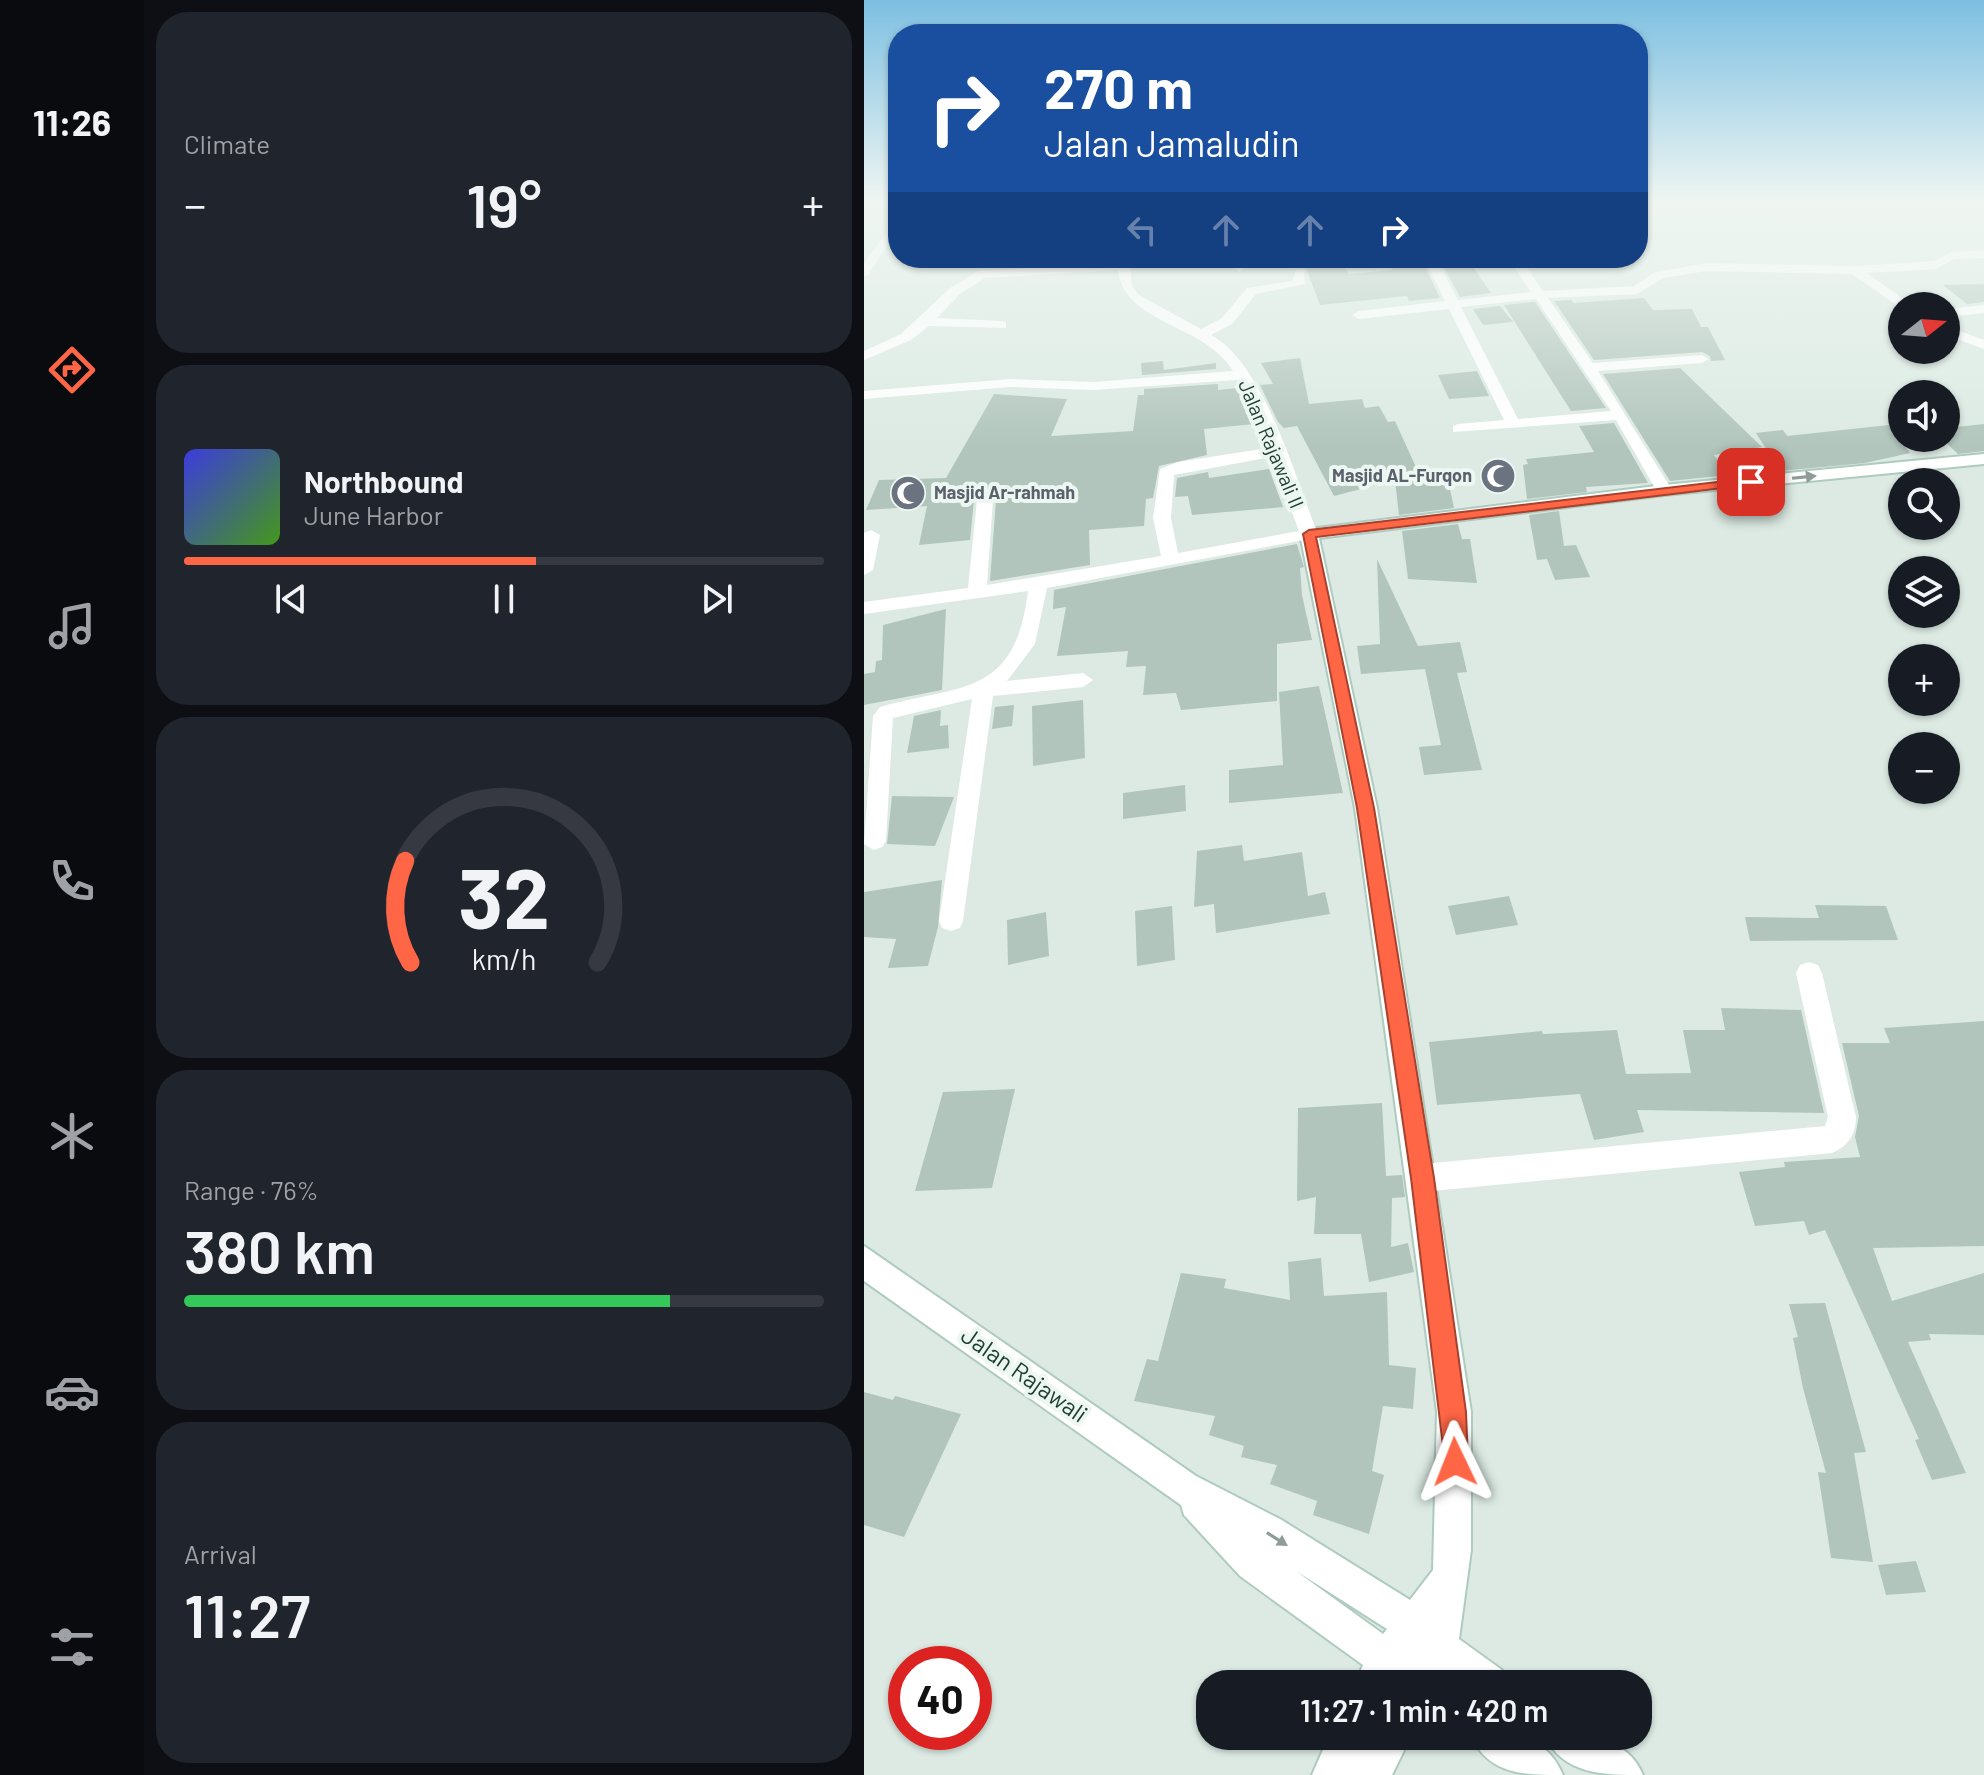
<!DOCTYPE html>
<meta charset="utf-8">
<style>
body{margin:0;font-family:Barlow,sans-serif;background:#20242c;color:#f1f3f6;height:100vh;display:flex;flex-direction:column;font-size:30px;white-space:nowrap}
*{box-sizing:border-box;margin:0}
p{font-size:26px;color:#9ea1a6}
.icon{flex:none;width:44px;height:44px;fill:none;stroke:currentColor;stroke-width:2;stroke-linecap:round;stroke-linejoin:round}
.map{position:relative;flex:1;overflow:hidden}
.sheet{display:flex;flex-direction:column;gap:12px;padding:12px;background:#0d0f14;width:720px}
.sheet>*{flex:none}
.hud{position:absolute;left:24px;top:24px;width:760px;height:244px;border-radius:32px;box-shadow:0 2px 6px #0004;background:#1a4fa0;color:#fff;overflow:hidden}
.needle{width:52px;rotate:73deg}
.fabs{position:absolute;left:1024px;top:292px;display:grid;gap:16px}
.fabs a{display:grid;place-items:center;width:72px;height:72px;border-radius:50%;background:#171b24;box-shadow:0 2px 6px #0004;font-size:40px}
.speed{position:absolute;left:24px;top:1646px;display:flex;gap:16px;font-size:40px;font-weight:700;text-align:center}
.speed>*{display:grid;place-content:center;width:104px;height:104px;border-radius:50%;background:#171b24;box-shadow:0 2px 6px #0004;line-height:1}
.speed .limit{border:12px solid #d22;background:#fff;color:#111}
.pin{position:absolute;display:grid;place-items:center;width:68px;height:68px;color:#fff;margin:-34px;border-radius:16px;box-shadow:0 4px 12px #0006}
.me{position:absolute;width:88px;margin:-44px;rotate:358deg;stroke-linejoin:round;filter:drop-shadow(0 0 6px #0008)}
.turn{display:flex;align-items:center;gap:28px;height:168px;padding:0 24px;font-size:36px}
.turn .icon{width:104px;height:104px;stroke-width:2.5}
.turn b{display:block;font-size:56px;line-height:68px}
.lanes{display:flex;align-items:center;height:76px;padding:0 24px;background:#0003;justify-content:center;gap:40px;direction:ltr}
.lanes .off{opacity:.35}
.big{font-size:60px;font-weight:600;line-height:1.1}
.sheet .tile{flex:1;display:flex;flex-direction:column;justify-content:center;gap:12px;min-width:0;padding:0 28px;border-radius:32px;background:#20242c}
.sheet .dial{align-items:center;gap:0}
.dial svg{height:208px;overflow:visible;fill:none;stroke:#363941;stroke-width:7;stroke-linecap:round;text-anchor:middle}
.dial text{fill:#f1f3f6;stroke:none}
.song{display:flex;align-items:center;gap:24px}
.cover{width:96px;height:96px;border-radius:12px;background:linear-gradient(135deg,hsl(240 70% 55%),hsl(100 70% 35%))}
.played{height:8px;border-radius:4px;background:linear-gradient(90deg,#ff6645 55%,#363941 55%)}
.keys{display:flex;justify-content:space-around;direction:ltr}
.heat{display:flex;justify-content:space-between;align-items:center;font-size:44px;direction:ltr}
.charge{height:12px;border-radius:6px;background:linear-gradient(90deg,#34c759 76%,#363941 0)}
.trip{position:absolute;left:332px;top:1670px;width:456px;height:80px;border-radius:32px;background:#171b24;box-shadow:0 2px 6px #0004;font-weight:600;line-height:80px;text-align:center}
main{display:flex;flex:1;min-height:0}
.dock{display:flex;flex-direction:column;width:144px;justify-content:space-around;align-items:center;background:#090b0e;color:#9ea1a6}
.dock .icon{width:56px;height:56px}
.dock .selected{color:#ff6645}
.dock b{font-size:36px;color:#f1f3f6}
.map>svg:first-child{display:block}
</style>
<main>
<nav class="dock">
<b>11:26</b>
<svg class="icon selected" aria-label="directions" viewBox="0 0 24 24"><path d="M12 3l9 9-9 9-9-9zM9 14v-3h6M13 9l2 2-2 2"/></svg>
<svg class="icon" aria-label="music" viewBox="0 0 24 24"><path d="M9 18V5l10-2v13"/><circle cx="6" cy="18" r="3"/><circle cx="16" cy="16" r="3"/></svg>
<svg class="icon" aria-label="phone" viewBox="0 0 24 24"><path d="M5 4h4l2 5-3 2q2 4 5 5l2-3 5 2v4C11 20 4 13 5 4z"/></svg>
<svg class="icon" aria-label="climate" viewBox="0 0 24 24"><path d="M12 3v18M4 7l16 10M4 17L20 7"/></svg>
<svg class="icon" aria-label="car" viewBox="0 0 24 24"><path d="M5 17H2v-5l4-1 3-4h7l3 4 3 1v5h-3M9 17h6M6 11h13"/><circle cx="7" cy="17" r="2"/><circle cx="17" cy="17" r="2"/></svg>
<svg class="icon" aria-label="filters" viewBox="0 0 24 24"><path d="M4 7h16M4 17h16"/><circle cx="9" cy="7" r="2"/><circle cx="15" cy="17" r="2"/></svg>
</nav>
<section class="sheet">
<div class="tile"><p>Climate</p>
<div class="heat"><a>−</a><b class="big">19°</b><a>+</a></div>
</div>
<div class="tile">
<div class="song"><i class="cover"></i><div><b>Northbound</b><p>June Harbor</p></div></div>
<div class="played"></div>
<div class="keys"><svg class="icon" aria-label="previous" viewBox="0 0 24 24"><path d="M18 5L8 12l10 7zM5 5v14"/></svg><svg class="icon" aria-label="pause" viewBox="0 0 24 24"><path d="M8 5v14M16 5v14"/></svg><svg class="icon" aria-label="next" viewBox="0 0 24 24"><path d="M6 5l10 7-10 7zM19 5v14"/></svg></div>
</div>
<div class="tile dial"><svg viewBox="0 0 100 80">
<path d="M14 69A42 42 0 1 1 86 69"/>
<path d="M14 69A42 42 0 0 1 12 30" stroke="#ff6645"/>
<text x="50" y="56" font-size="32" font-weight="700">32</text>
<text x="50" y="72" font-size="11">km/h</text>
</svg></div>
<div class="tile"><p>Range · 76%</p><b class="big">380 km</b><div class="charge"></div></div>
<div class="tile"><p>Arrival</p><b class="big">11:27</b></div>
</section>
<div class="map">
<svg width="1120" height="1775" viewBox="0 0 1120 1775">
<rect width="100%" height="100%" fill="#dceae3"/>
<!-- building -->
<g fill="#b1c5bc">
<polygon points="475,258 485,274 529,270 523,258 557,258 576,298 545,301 543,296 456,305 439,260"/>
<polygon points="575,258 603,258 627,293 596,297"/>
<polygon points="1120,284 1120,302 1103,304 1079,285"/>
<polygon points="780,298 789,310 828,309 837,327 844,327 861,360 847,361 846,356 838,352 730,360 690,301 707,300 710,303"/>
<polygon points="671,302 742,408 707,411 640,305"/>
<polygon points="636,306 649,322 619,325 609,309"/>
<polygon points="436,358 445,404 498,399 501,408 515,406 524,422 531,421 556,476 583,475 590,508 535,515 531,480 470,496 433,426 420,428 414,422 396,385 409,384 397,363"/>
<polygon points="299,361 300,370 352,363 352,369 278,375 277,363"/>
<polygon points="816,368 898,447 850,455 865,475 806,481 739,374"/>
<polygon points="613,371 625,396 585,399 574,375"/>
<polygon points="354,384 354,390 373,388 390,424 340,429 343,455 295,466 289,498 282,499 280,526 225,530 226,565 126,581 132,500 123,492 110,500 106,540 55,545 63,506 2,510 15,480 82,478 130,394 203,399 187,436 269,431 274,395 280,395 280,389"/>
<polygon points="750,423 784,483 722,487 723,492 663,499 659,465 664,464 662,459 730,452 715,426"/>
<polygon points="1120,424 1120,451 1094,454 1077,438 1082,438 1082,428"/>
<polygon points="1025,425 1046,453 1001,463 916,471 892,433 919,430 923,436"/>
<polygon points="405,469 419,507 328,515 324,496 311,497 313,478 344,472 345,478"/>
<polygon points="695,511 700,546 712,545 726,577 691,580 683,559 673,560 665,515"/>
<polygon points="594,524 598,539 606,539 613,583 544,579 538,531"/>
<polygon points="433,544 440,567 436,568 438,595 448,640 413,644 413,701 317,710 312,693 279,695 282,666 262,667 264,651 193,656 202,607 189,609 190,590"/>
<polygon points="513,559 554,646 596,642 603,672 593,673 618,770 560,775 555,747 577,745 561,669 497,674 493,646 516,644"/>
<polygon points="82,609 78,690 0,705 0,674 11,672 12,661 18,660 19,625"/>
<polygon points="455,686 479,793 365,803 365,770 419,765 415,692"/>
<polygon points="219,700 221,758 169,766 168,706"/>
<polygon points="150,705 148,726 128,729 131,707"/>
<polygon points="77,710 76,726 84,725 85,748 43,753 50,716"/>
<polygon points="321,785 322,811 259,819 259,793"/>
<polygon points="28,796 90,797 71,846 23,844"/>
<polygon points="378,845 380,861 438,852 444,896 461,892 466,914 352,933 350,904 330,907 333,851"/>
<polygon points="78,880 74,927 64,966 24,968 32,939 0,937 0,892"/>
<polygon points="645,896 654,925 592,935 584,906"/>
<polygon points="951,905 1022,906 1034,940 886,941 881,917 955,918"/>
<polygon points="308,906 311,960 273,966 271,911"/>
<polygon points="182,912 185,956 144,965 143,920"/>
<polygon points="857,1008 937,1010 960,1113 773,1110 780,1132 730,1140 716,1094 573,1105 565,1042 678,1031 679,1034 753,1030 762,1074 827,1073 819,1030 861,1030"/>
<polygon points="1120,1021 1120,1246 1009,1248 1028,1301 1120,1273 1120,1335 1065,1334 1067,1340 1044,1342 1102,1473 1068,1480 1051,1440 1055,1439 961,1230 945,1235 940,1221 891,1226 875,1172 921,1167 920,1162 996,1157 991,1137 995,1116 978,1043 1026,1043 1020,1028"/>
<polygon points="151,1089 128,1188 51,1191 79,1092"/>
<polygon points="518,1103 522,1176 538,1175 541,1197 528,1198 527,1247 544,1243 550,1272 505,1282 497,1234 450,1234 452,1197 433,1201 434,1108"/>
<polygon points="457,1258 460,1296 523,1292 525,1365 552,1368 549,1409 519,1406 508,1471 520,1475 505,1534 449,1515 453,1501 406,1484 413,1465 377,1457 380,1446 345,1435 351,1416 270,1401 283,1359 294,1361 317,1273 362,1279 360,1288 426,1300 424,1262"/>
<polygon points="961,1303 1002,1452 990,1453 1009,1562 967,1558 954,1472 962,1473 939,1388 929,1338 934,1337 925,1304"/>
<polygon points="0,1392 29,1400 31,1396 97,1414 40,1537 0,1525"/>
<polygon points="1052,1561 1062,1592 1022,1595 1014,1565"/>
</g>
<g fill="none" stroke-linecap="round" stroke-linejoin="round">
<defs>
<g id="secondary">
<path d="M1120 454V464L800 495 455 538 513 808 607 1412V1550L595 1639 638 1670 643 1684H592L583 1678 581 1684H491L499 1665 376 1576 320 1515 317 1505 0 1281V1246L332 1476 416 1519 546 1600 569 1570 573 1412 491 808 436 534 445 529 800 485ZM432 1571 523 1629 519 1634Z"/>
<polygon points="465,1736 547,1736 528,1775 448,1775"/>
<path d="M607 1736C646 1736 681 1732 699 1775 660 1775 625 1775 607 1736Z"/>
<path d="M681 1736C719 1736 762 1734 779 1775 741 1775 699 1775 681 1736Z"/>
</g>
</defs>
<!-- secondary casing -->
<use href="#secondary" stroke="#aecbbf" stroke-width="4"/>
<!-- street -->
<g fill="#fff" fill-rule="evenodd">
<polygon points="34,217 34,229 4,275 0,276 0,263"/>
<path d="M1120 250V258L1090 259 1073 269 1003 273 1049 306H1038V309L988 274 843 271 799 278 773 294 684 298 729 363 838 355 845 359 838 363 734 371 808 490 800 495 792 490 752 420 589 432V426L594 424 640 420 585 309 495 319 488 315 495 311 581 301 560 258H572L594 300 667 292 644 258H656L679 291 770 286 791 272 843 263 991 266 1070 261 1087 252ZM672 299 747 411 654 419 597 307Z"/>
<path d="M253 258H375L381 268 375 272 367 265 266 264 268 286 275 295 337 329 358 318 383 288 428 281 432 270H440L441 284 392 294 368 324 347 335C401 364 431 478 454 534L445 539 183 588 171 644 143 681 219 673 229 680 219 687 129 696 99 921 96 928 87 931 78 928 75 921 108 699 29 718 22 841 18 847 10 850 0 844 9 716 16 707C99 684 151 697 164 591L0 614V602L104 588 113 500 121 495 129 500 123 585 297 556 289 518 296 469 314 462 404 448 373 380 229 390 146 387 0 399V391L146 379 229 382 369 371C342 324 259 324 254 270L121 278 96 294 73 318 137 321 142 322V328L65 326 47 340 0 360V351L37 334 86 288 114 271 253 263ZM407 457 435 531 314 553 307 518 310 475Z"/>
<polygon points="1120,305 1120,313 1082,317 1082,309"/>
<polygon points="1082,326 1120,340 1120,349 1082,335"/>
<polygon points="7,530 16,535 9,570 0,575 0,533"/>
<path d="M945 962 954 965 958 973 992 1117C992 1135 984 1146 968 1153L558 1192 548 1188 543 1178 548 1168 558 1164 961 1126 964 1117 932 973 936 965Z"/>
</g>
<!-- secondary -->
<use href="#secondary" fill="#fff" fill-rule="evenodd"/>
</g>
<!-- one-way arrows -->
<defs><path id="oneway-solid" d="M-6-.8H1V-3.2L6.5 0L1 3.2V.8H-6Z" transform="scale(2)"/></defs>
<g fill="#8e9d98">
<use href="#oneway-solid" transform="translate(940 477) rotate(-6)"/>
<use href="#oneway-solid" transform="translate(413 1539) rotate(32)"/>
</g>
<!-- sky -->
<linearGradient id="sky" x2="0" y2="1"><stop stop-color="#7dbfe1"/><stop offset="0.45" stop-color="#eff6f2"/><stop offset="1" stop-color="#eff6f2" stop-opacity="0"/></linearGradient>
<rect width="1120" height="449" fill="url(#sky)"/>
<!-- route -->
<polygon fill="#ff6645" stroke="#a6422d" stroke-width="2" points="887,478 894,482 892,484 452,537 510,808 570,1178 602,1412 604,1462 601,1472 591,1476 582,1472 547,1178 493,808 439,534 445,530"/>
<!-- icons -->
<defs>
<symbol id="mosque-disc" viewBox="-11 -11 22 22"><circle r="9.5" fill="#6b7280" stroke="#ecf7f1"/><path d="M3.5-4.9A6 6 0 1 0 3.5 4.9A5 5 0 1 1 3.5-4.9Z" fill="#fff"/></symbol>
</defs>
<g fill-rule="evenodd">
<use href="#mosque-disc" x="614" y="456" width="40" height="40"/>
<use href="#mosque-disc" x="24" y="473" width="40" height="40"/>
</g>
<g text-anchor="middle" stroke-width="8" stroke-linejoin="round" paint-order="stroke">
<!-- far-worship labels -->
<g font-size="18" font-weight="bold" fill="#5b616d" stroke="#ecf7f1" text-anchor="end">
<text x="608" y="482">Masjid AL-Furqon</text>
<text x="70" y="499" text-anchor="start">Masjid Ar-rahmah</text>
</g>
<!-- street labels -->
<g font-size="20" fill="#1d3b31" stroke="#ecf7f1">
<text transform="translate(407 444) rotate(67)" y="7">Jalan Rajawali II</text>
</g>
<!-- near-street labels -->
<g font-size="24" fill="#1d3b31" stroke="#ecf7f1">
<text transform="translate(160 1375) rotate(35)" y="8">Jalan Rajawali</text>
</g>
</g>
</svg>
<div class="fabs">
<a><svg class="needle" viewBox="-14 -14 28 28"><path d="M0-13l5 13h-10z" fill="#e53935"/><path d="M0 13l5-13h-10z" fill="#9ea1a6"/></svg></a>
<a><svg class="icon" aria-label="sound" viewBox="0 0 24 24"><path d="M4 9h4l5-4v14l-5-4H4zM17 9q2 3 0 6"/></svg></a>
<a><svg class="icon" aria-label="search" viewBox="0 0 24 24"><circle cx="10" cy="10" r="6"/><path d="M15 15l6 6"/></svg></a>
<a><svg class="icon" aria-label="layers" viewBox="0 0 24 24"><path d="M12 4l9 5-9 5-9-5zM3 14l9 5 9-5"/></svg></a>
<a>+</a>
<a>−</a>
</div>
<div class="speed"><div class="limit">40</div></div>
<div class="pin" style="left:887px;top:482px;background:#d93025"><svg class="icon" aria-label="arrive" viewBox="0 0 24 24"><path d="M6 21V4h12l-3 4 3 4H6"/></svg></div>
<svg class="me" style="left:591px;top:1462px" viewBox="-20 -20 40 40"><path d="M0-17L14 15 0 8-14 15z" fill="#ff6645" stroke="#fff" stroke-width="4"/></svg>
<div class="trip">11:27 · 1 min · 420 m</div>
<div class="hud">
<div class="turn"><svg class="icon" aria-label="right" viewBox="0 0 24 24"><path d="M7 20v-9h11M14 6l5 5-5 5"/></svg><div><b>270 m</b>Jalan Jamaludin</div></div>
<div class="lanes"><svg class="icon off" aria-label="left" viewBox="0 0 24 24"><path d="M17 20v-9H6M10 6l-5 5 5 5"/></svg><svg class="icon off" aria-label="ahead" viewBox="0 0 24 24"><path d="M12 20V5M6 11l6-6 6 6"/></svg><svg class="icon off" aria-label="ahead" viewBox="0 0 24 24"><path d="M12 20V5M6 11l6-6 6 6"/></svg><svg class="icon" aria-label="right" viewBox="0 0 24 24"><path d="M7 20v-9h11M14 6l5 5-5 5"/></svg></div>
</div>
</div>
</main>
